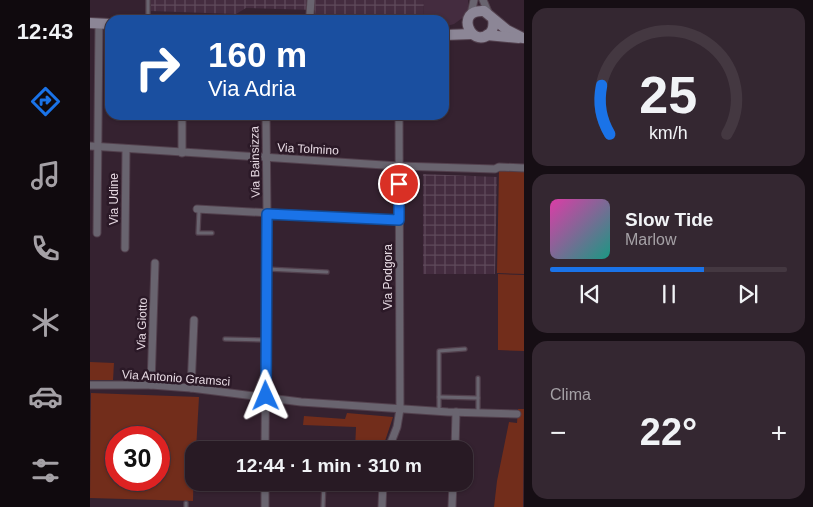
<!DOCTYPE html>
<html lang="it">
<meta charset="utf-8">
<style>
body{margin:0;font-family:Arial,sans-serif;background:#342731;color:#f1f3f6;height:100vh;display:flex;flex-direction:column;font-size:19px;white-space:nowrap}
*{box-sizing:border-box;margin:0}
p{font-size:16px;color:#a5a1a6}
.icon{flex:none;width:28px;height:28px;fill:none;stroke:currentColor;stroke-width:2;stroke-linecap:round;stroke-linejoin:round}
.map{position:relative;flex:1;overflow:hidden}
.side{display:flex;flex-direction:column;gap:8px;padding:8px;background:#160e14;width:289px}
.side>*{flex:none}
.hud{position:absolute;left:15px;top:15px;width:344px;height:105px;border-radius:15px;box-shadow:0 1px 4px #0004,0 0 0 1px #443841;background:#1a4fa0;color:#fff;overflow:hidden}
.speed{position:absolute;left:15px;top:426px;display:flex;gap:10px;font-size:25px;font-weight:700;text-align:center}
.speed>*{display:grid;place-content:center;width:65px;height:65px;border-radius:50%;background:#281a24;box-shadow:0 1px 4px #0004,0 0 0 1px #443841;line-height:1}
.speed .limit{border:8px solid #d22;background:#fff;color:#111}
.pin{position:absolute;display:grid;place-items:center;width:42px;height:42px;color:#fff;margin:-21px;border:2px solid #fff;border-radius:50%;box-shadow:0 1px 5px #0007}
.me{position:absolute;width:55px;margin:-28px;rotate:359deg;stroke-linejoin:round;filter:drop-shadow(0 0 4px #0008)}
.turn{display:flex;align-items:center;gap:18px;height:105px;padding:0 20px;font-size:22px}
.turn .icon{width:65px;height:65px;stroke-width:2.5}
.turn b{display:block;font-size:35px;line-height:42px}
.big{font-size:38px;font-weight:600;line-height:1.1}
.side .card{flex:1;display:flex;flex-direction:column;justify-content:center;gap:8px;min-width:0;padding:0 18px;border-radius:15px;background:#342731}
.side .dial{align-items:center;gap:0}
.dial svg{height:130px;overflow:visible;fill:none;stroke:#443841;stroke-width:7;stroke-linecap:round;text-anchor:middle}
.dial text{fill:#f1f3f6;stroke:none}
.song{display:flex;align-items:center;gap:15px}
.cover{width:60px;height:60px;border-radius:8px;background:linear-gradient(135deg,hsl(320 70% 55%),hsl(170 70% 35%))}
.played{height:5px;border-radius:2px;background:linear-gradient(90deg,#1a73e8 65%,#443841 65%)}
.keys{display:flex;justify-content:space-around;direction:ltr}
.heat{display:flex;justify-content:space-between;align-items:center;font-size:28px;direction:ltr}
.trip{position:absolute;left:95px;top:441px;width:288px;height:50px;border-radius:15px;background:#281a24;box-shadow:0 1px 4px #0004,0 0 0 1px #443841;font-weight:600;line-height:50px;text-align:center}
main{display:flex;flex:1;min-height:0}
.tabs{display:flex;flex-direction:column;width:90px;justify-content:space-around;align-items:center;background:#100a0e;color:#a5a1a6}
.tabs .icon{width:35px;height:35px}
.tabs .current{color:#1a73e8}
.tabs b{font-size:22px;color:#f1f3f6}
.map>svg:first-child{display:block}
</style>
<main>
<nav class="tabs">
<b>12:43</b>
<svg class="icon current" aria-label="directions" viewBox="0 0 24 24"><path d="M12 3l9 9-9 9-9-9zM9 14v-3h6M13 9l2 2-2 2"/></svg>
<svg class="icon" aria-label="music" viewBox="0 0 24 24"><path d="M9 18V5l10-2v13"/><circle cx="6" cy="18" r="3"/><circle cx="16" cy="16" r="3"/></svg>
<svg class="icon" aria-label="phone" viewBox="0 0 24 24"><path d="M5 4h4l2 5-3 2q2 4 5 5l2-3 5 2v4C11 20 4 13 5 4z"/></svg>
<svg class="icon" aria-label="climate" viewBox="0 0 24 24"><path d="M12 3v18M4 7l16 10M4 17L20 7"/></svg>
<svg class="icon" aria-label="car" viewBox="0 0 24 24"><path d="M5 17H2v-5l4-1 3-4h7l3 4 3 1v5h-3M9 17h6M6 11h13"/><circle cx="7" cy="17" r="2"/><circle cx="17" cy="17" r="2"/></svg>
<svg class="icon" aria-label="filters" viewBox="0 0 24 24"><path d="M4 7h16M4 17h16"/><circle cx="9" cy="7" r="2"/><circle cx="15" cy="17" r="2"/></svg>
</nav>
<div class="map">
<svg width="435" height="507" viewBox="0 0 435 507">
<defs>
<pattern id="industrial-grid" width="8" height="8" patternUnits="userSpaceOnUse" patternTransform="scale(1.25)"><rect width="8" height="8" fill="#442c3f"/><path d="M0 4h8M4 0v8" fill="none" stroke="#5f4a5b"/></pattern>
</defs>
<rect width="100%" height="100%" fill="#352230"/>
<!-- built -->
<polygon fill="#442c3f" points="334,0 378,0 378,14 364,24 354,27 354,20 333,20"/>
<!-- industrial -->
<g fill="url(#industrial-grid)">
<polygon points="61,0 334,0 333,20 235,20 226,19 225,10 156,8 146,14 61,11"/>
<polygon points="333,174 407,177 405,274 333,274"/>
</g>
<!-- green -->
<g fill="#722d1b" fill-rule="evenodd">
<polygon points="409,170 434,171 434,274 407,273"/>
<polygon points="408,274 434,275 434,351 408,350"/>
<polygon points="0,362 24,363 23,380 0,380"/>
<path d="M1 393 109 397 106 450H104L103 501 0 498ZM26 438H69V480H26Z"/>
<polygon points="428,409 434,409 433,507 404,507 407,481 419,422 427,423"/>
<polygon points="257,413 303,417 292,450 265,450 266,427 213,425 214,416 255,419"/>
</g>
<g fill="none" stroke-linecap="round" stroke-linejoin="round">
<defs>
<g id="lane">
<polyline points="58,20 58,0"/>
<polyline points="109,210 108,233 122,233"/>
<polyline points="177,269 237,272"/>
<polyline points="135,339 175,340"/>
<polyline points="349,397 388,398 388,378"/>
<polyline points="388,398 388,412"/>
<polyline points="349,411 349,351 375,349"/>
<polyline points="96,507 96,503"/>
<polyline points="233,507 234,482"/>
</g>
<g id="street">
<polyline points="393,0 398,12"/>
<polyline points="220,14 221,0"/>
<polyline points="381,14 384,0"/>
<polyline points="0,146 309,166 405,169 409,167 435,168"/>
<polyline points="92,153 92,115"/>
<polyline points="107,209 309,220"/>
<polyline points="7,233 9,23"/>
<polyline points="35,248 36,149"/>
<polyline points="0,385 61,385 101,388 211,402 358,412 427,414"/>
<polyline points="61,385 65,263"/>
<polyline points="101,388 104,320"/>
<polyline points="175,450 177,213 176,115"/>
<polyline points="298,450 307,427 310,409 309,115"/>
<polyline points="365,450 366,412"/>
<polyline points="175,507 175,482"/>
<polyline points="292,507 293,482"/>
<polyline points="362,507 363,482"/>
</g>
<g id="secondary">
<path d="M403 19C404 25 404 30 399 34 381 49 364 9 394 11L417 30 433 38"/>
<polyline points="0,23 20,24"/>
<polyline points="354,35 382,34"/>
<polyline points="397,35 429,38"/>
</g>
</defs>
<!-- lane casing -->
<use href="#lane" stroke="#52404d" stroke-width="5.5"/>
<!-- street casing -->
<use href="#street" stroke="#52404d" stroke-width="9"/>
<!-- secondary casing -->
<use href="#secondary" stroke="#52404d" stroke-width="12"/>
<!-- lane -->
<use href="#lane" stroke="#69646f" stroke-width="3"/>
<!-- street -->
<use href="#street" stroke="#69646f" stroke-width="7"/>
<!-- secondary -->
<use href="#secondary" stroke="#8c8696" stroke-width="10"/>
</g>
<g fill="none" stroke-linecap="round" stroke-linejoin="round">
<defs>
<polyline id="route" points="176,396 177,214 309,220 309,184"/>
</defs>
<!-- route casing -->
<use href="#route" stroke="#114b97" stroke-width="12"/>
<!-- route -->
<use href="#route" stroke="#1a73e8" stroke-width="9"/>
</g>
<g text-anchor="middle" stroke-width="5" stroke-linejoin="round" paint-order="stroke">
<!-- street labels -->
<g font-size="12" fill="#e8dbe4" stroke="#2b1927">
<text transform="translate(218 149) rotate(3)" y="4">Via Tolmino</text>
<text transform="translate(165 162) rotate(-91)" y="4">Via Bainsizza</text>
<text transform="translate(24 199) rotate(-90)" y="4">Via Udine</text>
<text transform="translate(298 277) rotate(-90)" y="4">Via Podgora</text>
<text transform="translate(52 324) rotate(-88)" y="4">Via Giotto</text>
<text transform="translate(86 378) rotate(4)" y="4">Via Antonio Gramsci</text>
</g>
</g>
</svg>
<div class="speed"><div class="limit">30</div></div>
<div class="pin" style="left:309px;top:184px;background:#d93025"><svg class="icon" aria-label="arrive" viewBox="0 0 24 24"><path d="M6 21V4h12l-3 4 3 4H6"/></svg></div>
<svg class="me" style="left:176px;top:396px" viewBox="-20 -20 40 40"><path d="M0-17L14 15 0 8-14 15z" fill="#1a73e8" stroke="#fff" stroke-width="4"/></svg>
<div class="trip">12:44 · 1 min · 310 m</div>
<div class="hud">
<div class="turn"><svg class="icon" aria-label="right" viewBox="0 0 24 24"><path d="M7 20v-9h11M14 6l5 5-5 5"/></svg><div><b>160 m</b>Via Adria</div></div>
</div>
</div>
<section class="side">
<div class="card dial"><svg viewBox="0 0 100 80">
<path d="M14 69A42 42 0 1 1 86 69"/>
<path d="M14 69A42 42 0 0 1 9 39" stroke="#1a73e8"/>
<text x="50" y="56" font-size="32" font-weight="700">25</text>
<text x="50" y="72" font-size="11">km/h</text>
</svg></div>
<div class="card">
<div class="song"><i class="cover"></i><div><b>Slow Tide</b><p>Marlow</p></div></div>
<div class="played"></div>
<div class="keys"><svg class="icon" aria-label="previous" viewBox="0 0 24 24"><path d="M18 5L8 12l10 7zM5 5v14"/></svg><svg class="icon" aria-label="pause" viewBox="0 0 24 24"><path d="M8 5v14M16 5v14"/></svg><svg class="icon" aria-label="next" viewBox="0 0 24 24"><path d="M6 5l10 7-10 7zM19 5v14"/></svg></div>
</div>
<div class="card"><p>Clima</p>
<div class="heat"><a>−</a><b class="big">22°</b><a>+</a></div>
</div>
</section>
</main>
